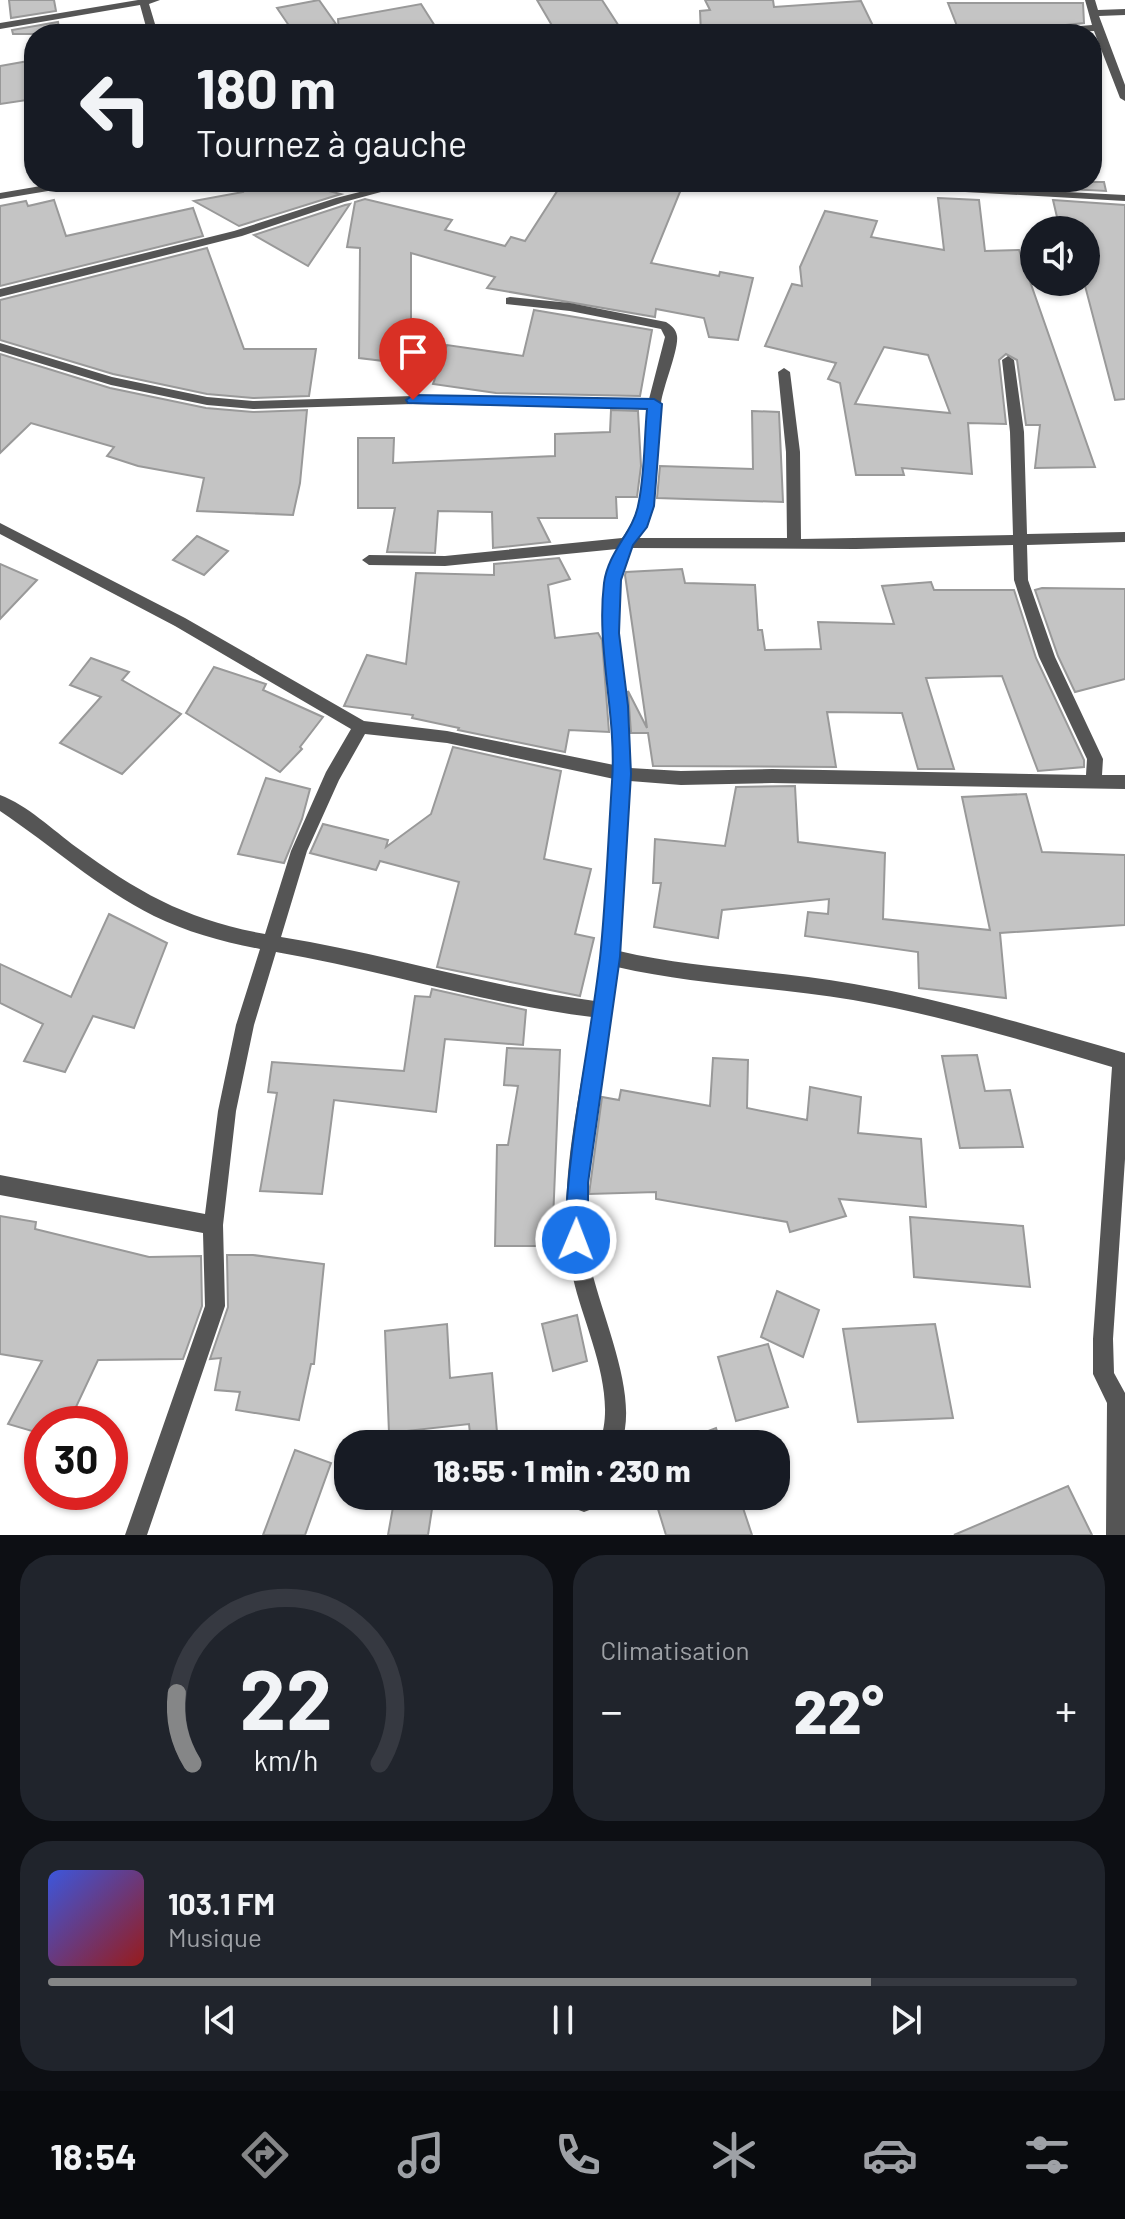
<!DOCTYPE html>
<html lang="fr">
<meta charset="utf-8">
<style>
body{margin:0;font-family:Barlow,sans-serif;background:#20242c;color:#f1f3f6;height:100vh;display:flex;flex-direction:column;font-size:30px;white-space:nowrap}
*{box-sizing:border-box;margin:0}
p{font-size:26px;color:#9ea1a6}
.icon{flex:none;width:44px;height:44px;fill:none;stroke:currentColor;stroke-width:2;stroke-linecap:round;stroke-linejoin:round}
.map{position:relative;height:1535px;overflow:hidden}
.sheet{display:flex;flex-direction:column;gap:20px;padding:20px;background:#0d0f14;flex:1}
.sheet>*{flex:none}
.guide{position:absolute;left:24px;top:24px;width:1078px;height:168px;border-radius:32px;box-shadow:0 2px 6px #0004;background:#171b24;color:#f1f3f6;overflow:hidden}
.fabs{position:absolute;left:1020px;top:216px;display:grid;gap:16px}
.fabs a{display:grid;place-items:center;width:80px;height:80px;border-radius:50%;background:#171b24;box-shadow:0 2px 6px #0004;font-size:40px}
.speed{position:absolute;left:24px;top:1406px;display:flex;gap:16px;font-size:40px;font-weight:700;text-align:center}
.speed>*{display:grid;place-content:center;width:104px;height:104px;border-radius:50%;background:#171b24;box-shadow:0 2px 6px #0004;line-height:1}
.speed .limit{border:12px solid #d22;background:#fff;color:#111}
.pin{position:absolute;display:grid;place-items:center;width:68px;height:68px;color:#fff;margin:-82px -34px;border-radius:50% 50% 50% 0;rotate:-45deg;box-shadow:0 0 8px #0007}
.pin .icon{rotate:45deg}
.me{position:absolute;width:88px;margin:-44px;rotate:1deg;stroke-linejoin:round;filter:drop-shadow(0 0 6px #0008)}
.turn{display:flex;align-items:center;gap:28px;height:168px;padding:0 40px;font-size:36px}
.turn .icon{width:104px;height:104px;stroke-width:2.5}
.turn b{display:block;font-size:56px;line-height:68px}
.big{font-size:60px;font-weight:800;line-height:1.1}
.sheet .card{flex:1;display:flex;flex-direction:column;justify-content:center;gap:12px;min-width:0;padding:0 28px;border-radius:32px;background:#20242c}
.sheet .dial{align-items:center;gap:0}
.dial svg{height:208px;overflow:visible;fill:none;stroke:#363941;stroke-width:7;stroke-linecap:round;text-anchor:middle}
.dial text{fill:#f1f3f6;stroke:none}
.song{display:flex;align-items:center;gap:24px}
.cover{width:96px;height:96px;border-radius:12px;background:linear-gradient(135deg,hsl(230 70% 55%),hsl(0 70% 35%))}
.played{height:8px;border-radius:4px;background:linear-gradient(90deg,#858687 80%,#363941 80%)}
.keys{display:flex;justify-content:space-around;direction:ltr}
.heat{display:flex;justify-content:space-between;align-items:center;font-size:44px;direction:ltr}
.sheet .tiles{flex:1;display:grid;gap:20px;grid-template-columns:1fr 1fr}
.card:last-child{grid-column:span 2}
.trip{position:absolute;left:334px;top:1430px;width:456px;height:80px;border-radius:32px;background:#171b24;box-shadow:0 2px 6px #0004;font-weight:800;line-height:80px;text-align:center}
.tabs{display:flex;height:128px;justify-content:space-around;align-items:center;background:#090b0e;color:#9ea1a6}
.tabs .icon{width:56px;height:56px}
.tabs .on{color:#858687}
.tabs b{font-size:36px;color:#f1f3f6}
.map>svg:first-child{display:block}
</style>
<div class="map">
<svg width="1125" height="1535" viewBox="0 0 1125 1535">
<rect width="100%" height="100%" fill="#fff"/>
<!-- building -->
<g fill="#c4c4c4" stroke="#999" stroke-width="2" fill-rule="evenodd">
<polygon points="9,0 54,0 56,11 11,18"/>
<polygon points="319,0 336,24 294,33 277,8"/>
<polygon points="537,0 602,0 624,34 557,34"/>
<polygon points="705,0 773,0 774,7 861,1 877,34 701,34 700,11 710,10"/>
<polygon points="948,3 1083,3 1084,23 1012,31 959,31"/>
<polygon points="421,4 440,34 339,34 338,19"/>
<polygon points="58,22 60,34 13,34 12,30"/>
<polygon points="34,60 34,99 0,104 0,66"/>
<polygon points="240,182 292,182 341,194 239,226 194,201 243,192"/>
<polygon points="563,182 684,182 651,263 719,276 720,272 753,278 738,340 709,337 704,318 656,309 655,317 487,288 495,277 411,253 411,334 443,339 433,367 359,358 360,248 347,247 355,202 365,199 452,220 445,230 505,246 511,237 525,241"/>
<polygon points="1049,182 1104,182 1106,191 1050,188"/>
<path d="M938 198 979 200 985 251 1019 250 1095 467 1035 468 1040 425H1026L1017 360 1006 354 999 360 1006 424 968 423 972 474 902 468 904 475H856L840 383 828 379 836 363 765 346 792 284 802 286 800 267 825 211 877 221 871 237 944 250ZM884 347 928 355 950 413 855 404Z"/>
<polygon points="54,200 66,236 193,208 203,236 0,286 0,206 26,201 28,206"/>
<polygon points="1053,200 1125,205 1125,399 1115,400 1084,282 1086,230 1060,230"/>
<polygon points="350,204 308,266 254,235 345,205"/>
<polygon points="207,248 244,349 316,349 309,396 253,398 207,394 113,374 0,340 0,300"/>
<polygon points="534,310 652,330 640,396 496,393 433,384 447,345 523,356"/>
<polygon points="0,354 110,388 206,408 253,412 307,410 300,483 293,515 197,511 204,478 138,466 107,456 114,447 31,423 0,453"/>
<polygon points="611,410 638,411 641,466 637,497 616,497 617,518 538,518 550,542 493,548 492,512 438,511 435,553 387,552 395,508 358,508 358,438 394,438 393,463 555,456 555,434 610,432"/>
<polygon points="752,411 779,412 783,502 657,498 660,466 753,469"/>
<polygon points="197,536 228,551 204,575 173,560"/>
<polygon points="559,558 570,579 548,585 555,638 598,633 602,640 609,732 569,730 565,752 458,730 459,728 412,718 413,715 344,706 367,655 406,664 416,573 494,575 494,564"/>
<polygon points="0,564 37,580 0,619"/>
<polygon points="682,569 685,583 755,585 758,630 762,630 765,650 821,649 818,622 894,624 882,586 931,582 934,590 1014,590 1036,658 1084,760 1084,767 1038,771 1002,676 926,678 954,769 918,769 902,713 827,712 836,767 653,766 648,733 631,733 628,691 647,728 625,575 626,572"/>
<polygon points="1042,588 1125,589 1125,679 1075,692 1058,656 1035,590"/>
<polygon points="91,658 129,672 122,680 181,714 122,774 60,743 101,697 70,685"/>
<polygon points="214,667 266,684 263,690 323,717 300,747 302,749 280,772 186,713"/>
<polygon points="453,747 561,771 544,859 591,869 575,934 594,938 580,996 437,967 459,882 380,861 376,870 310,853 323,824 388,840 386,847 431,814"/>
<polygon points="266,778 310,789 302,819 284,863 238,854"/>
<polygon points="795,786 798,842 885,853 883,919 990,930 962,797 1026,794 1042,852 1125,855 1125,925 1000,933 1006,998 919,988 918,952 805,936 808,912 828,914 829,899 722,910 718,938 654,927 661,883 653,883 655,839 725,846 736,787"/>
<polygon points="109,914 167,943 134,1028 93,1016 65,1072 24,1061 43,1024 0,1003 0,964 71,997"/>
<polygon points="432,989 526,1010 523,1045 445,1039 436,1112 334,1100 322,1194 260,1191 277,1093 268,1092 272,1062 404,1071 415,996 430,997"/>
<polygon points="507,1048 560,1050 553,1221 564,1223 565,1246 495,1246 497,1145 508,1145 518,1086 504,1085"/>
<polygon points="977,1055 985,1091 1010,1090 1023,1147 960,1148 942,1056"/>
<polygon points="713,1058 748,1060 747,1108 807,1120 810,1087 861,1097 858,1133 921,1139 926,1207 839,1199 846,1216 790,1232 787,1222 656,1199 656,1192 589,1194 602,1097 619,1100 621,1090 710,1106"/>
<polygon points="0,1216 36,1222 35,1229 149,1257 201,1256 202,1306 183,1359 98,1360 68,1424 42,1424 42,1434 8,1424 42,1361 0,1354"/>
<polygon points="910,1217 1023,1226 1030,1287 914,1277"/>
<polygon points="588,1227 608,1231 607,1245 590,1245"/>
<polygon points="227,1255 253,1255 324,1264 314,1364 311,1364 299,1420 236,1410 240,1392 215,1390 221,1358 210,1359 228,1307"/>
<polygon points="777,1291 819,1310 803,1357 761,1337"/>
<polygon points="577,1315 587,1361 553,1371 542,1324"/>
<polygon points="447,1324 450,1378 492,1373 498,1444 471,1444 469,1424 389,1433 385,1331"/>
<polygon points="935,1324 953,1418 858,1422 843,1329"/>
<polygon points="768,1344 788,1407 736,1421 718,1357"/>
<polygon points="716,1428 721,1444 674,1444"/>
<polygon points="295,1450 331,1463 305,1535 263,1535"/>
<polygon points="1068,1486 1092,1535 954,1535"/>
<polygon points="395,1496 434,1496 428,1535 388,1535"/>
<polygon points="654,1496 739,1496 752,1535 666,1535"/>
</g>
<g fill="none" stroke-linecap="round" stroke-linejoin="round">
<!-- minor -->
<g fill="#555" fill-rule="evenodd">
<polygon points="138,0 160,0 149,4 158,34 148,34 140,5 0,29 0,23"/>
<polygon points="1085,0 1095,0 1098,10 1125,9 1125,15 1099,16 1125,85 1125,101 1120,98 1094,31 1015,34 1020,31 1092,25"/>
<polygon points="64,182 90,182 84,185 0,199 0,193"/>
<polygon points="399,182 418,182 344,202 242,236 0,297 0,289 234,231 336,198"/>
<polygon points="873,182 1125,195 1125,201 877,187 873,186"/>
<path d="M510 297 570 303 666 322C671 325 676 329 677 336 679 349 663 387 661 403 654 444 665 505 638 538H787L786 452 778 372 784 368 790 372 800 452 801 539 1013 535 1010 432 1002 360 1008 356 1014 360 1024 432 1027 534 1125 532V542L1027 545 1028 580 1055 657 1103 759 1102 775H1125V789L772 783 681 785 630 781 619 951C696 969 776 970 854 984 946 1000 1035 1027 1125 1053V1159L1113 1339 1114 1373 1125 1393V1535H1106L1107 1403 1093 1374V1339L1112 1067C1027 1042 941 1015 853 1000 775 987 695 985 617 967 610 1018 603 1068 596 1119 590 1159 582 1201 586 1241 592 1300 642 1389 621 1444H599C619 1394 584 1327 573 1278 554 1195 580 1100 592 1017 485 1004 382 970 276 952L254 1025 236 1111 223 1225 225 1306 147 1535H125L205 1306 203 1233 0 1195V1175L205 1214 218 1111 236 1025 260 949C223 942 187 932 154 916 98 888 51 845 0 811V795C27 805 53 830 76 847 139 893 187 920 265 934L291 851 326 772 351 729 175 626 0 534V523L185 618 364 721 447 731 614 765 611 706 604 633 606 580 617 549 445 566 369 565 362 560 369 555 445 556 622 538C648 506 644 449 647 408L413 404 253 409 207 405 111 385 0 351V343L112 377 207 397 253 401 413 396 649 399 665 337 661 329 570 311 506 304V298ZM1013 545 1014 580 1039 657 1087 759 1086 775 772 769 681 771 630 768 627 706 618 633 620 580 631 548 856 549ZM365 734 447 743 614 779 601 957 595 1001C489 987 387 954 281 937L307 851 339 780Z"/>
<polygon points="575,1496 597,1496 592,1509 584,1512 576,1509 573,1501"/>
</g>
</g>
<!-- route -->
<path fill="#1a73e8" stroke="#114b97" stroke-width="2" d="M413 395 654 399 662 404 654 506 647 527 633 545 621 580 619 633 628 706 631 774 620 957 588 1183V1240L584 1248 576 1252 568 1248 565 1240C567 1145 589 1052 600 958 606 900 608 841 612 782 617 716 596 649 604 583 608 552 633 532 638 506 645 475 644 440 647 409L408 403 406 400Z"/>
</svg>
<div class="fabs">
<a><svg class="icon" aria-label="sound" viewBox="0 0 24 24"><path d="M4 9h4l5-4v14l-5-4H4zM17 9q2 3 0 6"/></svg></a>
</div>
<div class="speed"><div class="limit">30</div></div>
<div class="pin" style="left:413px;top:400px;background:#d93025"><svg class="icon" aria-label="arrive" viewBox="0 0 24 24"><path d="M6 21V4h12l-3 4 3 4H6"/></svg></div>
<svg class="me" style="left:576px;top:1240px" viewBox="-20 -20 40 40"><circle r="17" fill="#1a73e8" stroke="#fff" stroke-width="3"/><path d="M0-11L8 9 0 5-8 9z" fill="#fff"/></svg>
<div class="trip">18:55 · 1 min · 230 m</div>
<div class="guide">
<div class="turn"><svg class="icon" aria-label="left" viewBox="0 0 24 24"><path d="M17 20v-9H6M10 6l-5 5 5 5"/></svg><div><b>180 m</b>Tournez à gauche</div></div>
</div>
</div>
<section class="sheet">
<div class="tiles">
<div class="card dial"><svg viewBox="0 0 100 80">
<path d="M14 69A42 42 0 1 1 86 69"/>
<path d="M14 69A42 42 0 0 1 8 42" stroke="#858687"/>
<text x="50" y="56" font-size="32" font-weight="700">22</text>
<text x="50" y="72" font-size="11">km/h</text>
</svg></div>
<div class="card"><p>Climatisation</p>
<div class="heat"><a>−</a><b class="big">22°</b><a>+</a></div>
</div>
<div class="card">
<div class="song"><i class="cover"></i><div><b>103.1 FM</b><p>Musique</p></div></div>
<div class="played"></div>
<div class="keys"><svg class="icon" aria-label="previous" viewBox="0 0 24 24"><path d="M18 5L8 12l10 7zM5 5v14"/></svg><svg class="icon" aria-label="pause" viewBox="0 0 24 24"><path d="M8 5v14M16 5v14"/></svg><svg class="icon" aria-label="next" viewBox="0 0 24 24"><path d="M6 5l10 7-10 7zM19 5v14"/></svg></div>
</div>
</div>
</section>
<nav class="tabs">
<b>18:54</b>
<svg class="icon on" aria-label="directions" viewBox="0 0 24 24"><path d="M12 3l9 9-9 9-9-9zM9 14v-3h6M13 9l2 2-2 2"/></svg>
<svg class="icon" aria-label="music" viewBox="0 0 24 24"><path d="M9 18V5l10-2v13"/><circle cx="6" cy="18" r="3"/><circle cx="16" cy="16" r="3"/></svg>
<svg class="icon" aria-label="phone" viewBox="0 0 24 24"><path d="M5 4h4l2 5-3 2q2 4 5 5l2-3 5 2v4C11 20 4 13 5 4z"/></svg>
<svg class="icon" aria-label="climate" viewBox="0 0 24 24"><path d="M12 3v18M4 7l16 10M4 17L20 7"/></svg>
<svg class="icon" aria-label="car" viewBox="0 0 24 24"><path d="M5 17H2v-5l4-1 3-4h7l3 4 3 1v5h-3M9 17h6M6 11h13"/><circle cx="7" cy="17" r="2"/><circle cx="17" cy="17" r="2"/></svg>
<svg class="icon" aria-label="filters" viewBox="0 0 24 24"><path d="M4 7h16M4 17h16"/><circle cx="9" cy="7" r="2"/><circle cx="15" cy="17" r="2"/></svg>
</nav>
